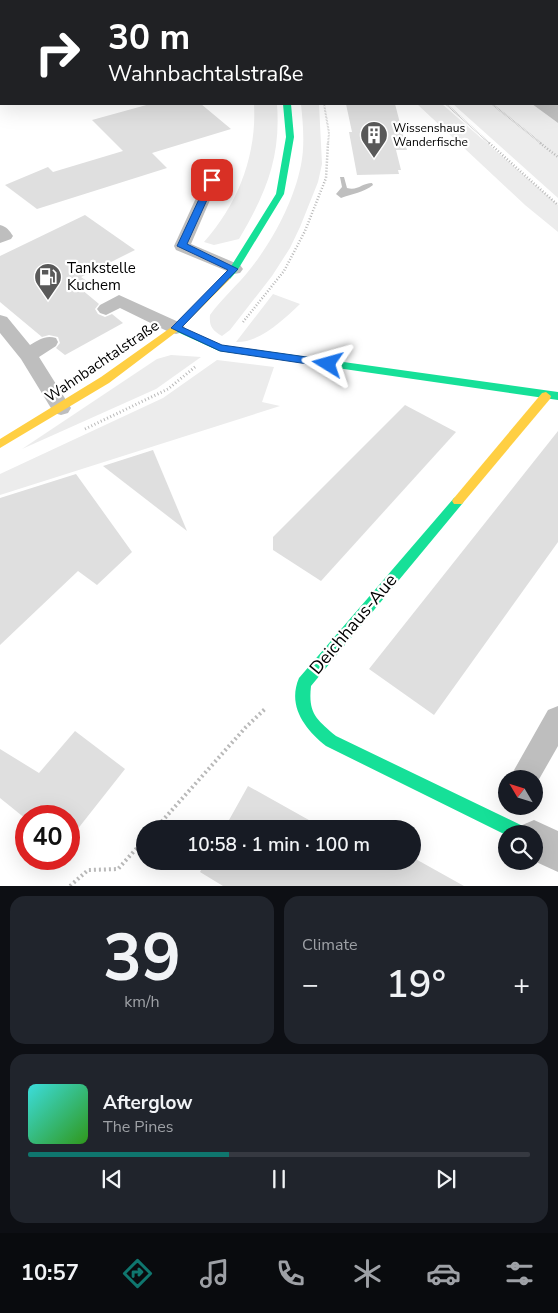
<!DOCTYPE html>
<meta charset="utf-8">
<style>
body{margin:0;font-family:"Nunito Sans",sans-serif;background:#20242c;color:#f1f3f6;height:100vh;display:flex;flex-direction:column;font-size:19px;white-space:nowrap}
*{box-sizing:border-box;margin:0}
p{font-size:16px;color:#9ea1a6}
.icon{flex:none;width:28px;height:28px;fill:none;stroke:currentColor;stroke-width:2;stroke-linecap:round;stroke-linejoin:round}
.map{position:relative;height:886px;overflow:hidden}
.sheet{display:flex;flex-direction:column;gap:10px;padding:10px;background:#0d0f14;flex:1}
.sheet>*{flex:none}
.guide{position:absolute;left:0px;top:0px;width:559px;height:105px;box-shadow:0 5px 20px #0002;background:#202124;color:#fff;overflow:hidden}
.needle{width:32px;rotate:308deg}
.buttons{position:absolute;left:498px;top:770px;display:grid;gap:10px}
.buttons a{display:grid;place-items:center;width:45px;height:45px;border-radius:50%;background:#171b24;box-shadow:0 5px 20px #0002;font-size:25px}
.speed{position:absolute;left:15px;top:805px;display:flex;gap:10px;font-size:25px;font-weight:700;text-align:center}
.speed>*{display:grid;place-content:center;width:65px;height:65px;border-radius:50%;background:#171b24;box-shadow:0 5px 20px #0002;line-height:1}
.speed .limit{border:8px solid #d22;background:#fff;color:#111}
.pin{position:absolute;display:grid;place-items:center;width:42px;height:42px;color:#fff;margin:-21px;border-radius:10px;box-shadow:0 2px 8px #0006}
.me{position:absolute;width:55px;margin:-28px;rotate:278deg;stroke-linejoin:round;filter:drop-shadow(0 0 4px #0008)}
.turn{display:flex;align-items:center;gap:18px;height:105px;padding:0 25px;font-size:22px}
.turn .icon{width:65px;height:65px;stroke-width:2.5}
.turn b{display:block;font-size:35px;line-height:42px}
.big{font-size:38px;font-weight:600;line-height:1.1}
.sheet .card{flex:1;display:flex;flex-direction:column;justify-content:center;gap:8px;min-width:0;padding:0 18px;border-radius:15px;background:#20242c}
.sheet .dial{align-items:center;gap:0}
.dial b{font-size:65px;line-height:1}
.song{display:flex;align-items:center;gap:15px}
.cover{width:60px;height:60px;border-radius:8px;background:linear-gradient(135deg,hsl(180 70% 55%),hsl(110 70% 35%))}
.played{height:5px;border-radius:2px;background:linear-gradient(90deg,#0f766e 40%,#363941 40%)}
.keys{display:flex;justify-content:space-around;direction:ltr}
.heat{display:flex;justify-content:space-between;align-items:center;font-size:28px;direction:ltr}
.sheet .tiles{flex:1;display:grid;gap:10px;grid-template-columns:1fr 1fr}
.card:last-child{grid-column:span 2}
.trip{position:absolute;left:136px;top:820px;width:285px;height:50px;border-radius:25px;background:#171b24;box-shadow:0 5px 20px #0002;font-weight:600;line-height:50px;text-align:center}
.dock{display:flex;height:80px;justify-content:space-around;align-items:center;background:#090b0e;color:#9ea1a6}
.dock .icon{width:35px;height:35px}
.dock .selected{color:#0f766e}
.dock b{font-size:22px;color:#f1f3f6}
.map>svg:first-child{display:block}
</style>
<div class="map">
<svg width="558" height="886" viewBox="0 0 558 886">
<rect width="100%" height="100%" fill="#fff"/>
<!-- green -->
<g fill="#ececec">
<path d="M254 104H277C281 158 266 193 239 239L214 245 204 242C238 204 257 155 254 104Z"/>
<path d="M301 104H319L322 164 318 182 300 227 290 248 272 276 230 330 222 336C212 330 209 326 210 315 222 298 238 285 251 268 273 240 294 201 301 165 305 145 303 124 301 104Z"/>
<polygon points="417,104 442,104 558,205 558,232 525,205"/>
<polygon points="453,104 532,104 558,123 558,198"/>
<path d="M273 294 300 304C284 319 260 343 236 342Z"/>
<polygon points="171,355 201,357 156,389 22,449 157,359"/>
<polygon points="217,360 274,367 262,402 280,406 0,495 0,474 163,398"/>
</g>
<!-- water -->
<g fill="#bfbfbf">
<polygon points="558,4 558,123 532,104 558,104"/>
<path d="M340 177H344L347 188C358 191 362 183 372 183L373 185C364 192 352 194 341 198L336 194 342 187Z"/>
</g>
<!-- building -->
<g fill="#dfdfdf">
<polygon points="150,104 201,104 231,129 152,153 167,168 37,209 5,185 48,167 53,172 123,151 92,120"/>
<polygon points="346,104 395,104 407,150 396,150 401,170 398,170 399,174 357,175 349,132 352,132"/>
<polygon points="85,215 135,250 81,277 91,284 81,289 99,304 95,309 98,314 105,317 112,314 123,323 65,355 56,348 60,343 58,337 49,335 42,337 0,302 0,256"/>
<polygon points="405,405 456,432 321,581 273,550 273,537"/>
<polygon points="558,431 558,542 434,715 369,669"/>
<polygon points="153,450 187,531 103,466"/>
<polygon points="76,474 132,552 97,585 78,571 0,645 0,498"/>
<polygon points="75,731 125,769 69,840 69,816 26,816 26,819 0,798 0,749 39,773"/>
<polygon points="248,786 316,824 325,829 224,829"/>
<polygon points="412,857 464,886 223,886 200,872 206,861 412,861"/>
</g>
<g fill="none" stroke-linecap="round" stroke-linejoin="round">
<!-- path-far3 -->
<g stroke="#b9b9b9" stroke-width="2" stroke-dasharray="0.5 1" stroke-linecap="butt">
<polyline points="324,104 329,133 328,144"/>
<polyline points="446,104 490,144"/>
<polyline points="492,104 542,144"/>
</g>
<!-- path-far2 -->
<g stroke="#b9b9b9" stroke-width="2.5" stroke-dasharray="1 2" stroke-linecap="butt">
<polyline points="489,143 558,205"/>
<polyline points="540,143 558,157"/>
<polyline points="243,322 284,271 305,231 326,178 328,143"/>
</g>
<!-- path-far1 -->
<polyline stroke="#b9b9b9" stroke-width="3" stroke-dasharray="1 2.5" stroke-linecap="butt" points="85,429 168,389 195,367"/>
<!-- path -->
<g stroke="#b9b9b9" stroke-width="4" stroke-dasharray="2 3" stroke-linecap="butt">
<polyline points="155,829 246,727 266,708"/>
<polyline points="70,886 88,870 118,869 145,839"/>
</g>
<!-- lane -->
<g fill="#bebebe" fill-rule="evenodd">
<rect x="0" y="54" width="1" height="8"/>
<polygon points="219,159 224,160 226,163 191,244 240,265 243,269 240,273 234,274 176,250 174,246 212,163 214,160"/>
<path d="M0 225C7 227 9 230 13 236L11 239 0 243Z"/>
<polygon points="119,295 183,324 185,328 183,332 176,334 169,332 120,308 106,315 100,313 97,309 100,305"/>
<path d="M0 315 7 317 30 345C39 340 45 335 56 338L58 342 56 346 39 357 71 408 68 413 61 415 54 413 21 359 0 333Z"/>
<polygon points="558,706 558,746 534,788 534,779 509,779 548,710"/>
</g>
<!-- street -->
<g fill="#bebebe" fill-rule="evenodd">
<rect x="79" y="0" width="14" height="1"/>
<polygon points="534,820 558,831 558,872 534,861 534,834 517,834 520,826"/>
</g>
<!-- fast -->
<g fill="#16e098" fill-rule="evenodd">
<polygon points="283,104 291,104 294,137 284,194 237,271 230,279 224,279 222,277 230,268 276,194 286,137"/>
<polygon points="176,325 221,345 558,392 558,400 219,351 173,330 171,328"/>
<path d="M458 496 462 498 464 501 462 504 311 686C308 713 316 719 336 736L527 828 529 834H506V835L326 746C305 729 287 706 299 678L454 498Z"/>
</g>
<!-- slow -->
<g fill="#ffcf43" fill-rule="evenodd">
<rect x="275" y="0" width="6" height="1"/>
<polygon points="227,274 230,275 230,279 179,330 109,383 0,448 0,439 101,377 173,326 224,275"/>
<polygon points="546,392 551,396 550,399 462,504 454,504 452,501 454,498 542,393"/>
</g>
</g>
<!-- route -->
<polygon fill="#1a73e8" stroke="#114b97" points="212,177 216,180 187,244 238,269 182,327 222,345 328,360 333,364 331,366 328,367 220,351 171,328 228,270 177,246 208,180"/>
<!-- icons -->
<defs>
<symbol id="building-pin" viewBox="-11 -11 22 30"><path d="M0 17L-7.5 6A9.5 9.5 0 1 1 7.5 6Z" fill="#595959" stroke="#fff"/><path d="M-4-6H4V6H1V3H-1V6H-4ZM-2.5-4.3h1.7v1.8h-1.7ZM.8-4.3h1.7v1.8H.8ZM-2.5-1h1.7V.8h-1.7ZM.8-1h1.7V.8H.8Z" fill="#fff"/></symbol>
<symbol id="fuel-pin" viewBox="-11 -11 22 30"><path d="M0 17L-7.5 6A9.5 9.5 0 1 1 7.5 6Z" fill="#595959" stroke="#fff"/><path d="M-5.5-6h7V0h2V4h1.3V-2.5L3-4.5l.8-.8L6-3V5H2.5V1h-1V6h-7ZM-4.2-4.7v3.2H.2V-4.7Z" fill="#fff"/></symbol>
</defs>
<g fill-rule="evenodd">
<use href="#building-pin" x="358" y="119" width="32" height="43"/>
<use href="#fuel-pin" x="32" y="261" width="32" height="43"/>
</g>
<g text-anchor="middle" stroke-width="4.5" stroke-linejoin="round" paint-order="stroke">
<!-- far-poi labels -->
<g font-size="12" fill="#000" stroke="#fff" text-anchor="start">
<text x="393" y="132">Wissenshaus<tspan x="393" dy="14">Wanderfische</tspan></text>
</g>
<!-- poi labels -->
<g font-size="15" fill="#000" stroke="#fff" text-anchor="start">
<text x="67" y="273">Tankstelle<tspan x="67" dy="17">Kuchem</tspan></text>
</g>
<!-- street labels -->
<g font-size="15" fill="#000" stroke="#fff">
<text transform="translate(102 361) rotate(-34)" y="5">Wahnbachtalstraße</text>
</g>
<!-- near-street labels -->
<g font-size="18" fill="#000" stroke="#fff">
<text transform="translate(353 624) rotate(-50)" y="6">Deichhaus-Aue</text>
</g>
</g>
</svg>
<div class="buttons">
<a><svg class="needle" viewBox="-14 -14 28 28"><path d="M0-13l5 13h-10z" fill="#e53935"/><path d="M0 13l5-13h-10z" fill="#9ea1a6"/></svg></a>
<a><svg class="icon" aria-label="search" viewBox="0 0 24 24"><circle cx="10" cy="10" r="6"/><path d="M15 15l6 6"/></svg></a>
</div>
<div class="speed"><div class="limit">40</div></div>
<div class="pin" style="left:212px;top:180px;background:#d93025"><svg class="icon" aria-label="arrive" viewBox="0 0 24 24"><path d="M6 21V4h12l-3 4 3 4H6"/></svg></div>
<svg class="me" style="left:328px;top:364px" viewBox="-20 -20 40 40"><path d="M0-17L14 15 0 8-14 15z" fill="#1a73e8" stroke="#fff" stroke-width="4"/></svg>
<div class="trip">10:58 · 1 min · 100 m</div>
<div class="guide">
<div class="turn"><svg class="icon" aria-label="right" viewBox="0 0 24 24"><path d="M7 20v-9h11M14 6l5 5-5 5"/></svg><div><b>30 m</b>Wahnbachtalstraße</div></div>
</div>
</div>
<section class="sheet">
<div class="tiles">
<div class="card dial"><b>39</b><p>km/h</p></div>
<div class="card"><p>Climate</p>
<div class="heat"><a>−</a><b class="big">19°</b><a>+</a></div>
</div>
<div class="card">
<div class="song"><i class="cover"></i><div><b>Afterglow</b><p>The Pines</p></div></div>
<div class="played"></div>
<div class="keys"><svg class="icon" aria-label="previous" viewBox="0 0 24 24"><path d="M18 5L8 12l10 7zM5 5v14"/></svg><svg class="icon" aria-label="pause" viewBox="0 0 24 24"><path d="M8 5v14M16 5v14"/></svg><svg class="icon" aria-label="next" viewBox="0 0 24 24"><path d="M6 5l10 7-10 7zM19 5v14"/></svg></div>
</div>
</div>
</section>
<nav class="dock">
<b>10:57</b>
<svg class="icon selected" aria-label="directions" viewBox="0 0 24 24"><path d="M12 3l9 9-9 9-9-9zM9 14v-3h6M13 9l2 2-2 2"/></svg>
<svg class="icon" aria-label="music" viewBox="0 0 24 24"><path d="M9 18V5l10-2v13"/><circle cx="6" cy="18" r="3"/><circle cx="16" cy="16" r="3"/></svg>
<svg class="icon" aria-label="phone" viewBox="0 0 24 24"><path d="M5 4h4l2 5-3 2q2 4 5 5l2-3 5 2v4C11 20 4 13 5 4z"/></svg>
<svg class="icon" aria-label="climate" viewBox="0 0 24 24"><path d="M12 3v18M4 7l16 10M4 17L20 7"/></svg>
<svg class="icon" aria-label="car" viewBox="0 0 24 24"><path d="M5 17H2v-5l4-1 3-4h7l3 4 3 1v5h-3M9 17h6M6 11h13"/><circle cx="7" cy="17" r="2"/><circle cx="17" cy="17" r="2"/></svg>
<svg class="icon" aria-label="filters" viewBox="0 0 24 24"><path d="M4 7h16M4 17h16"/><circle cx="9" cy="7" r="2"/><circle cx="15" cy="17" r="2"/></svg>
</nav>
